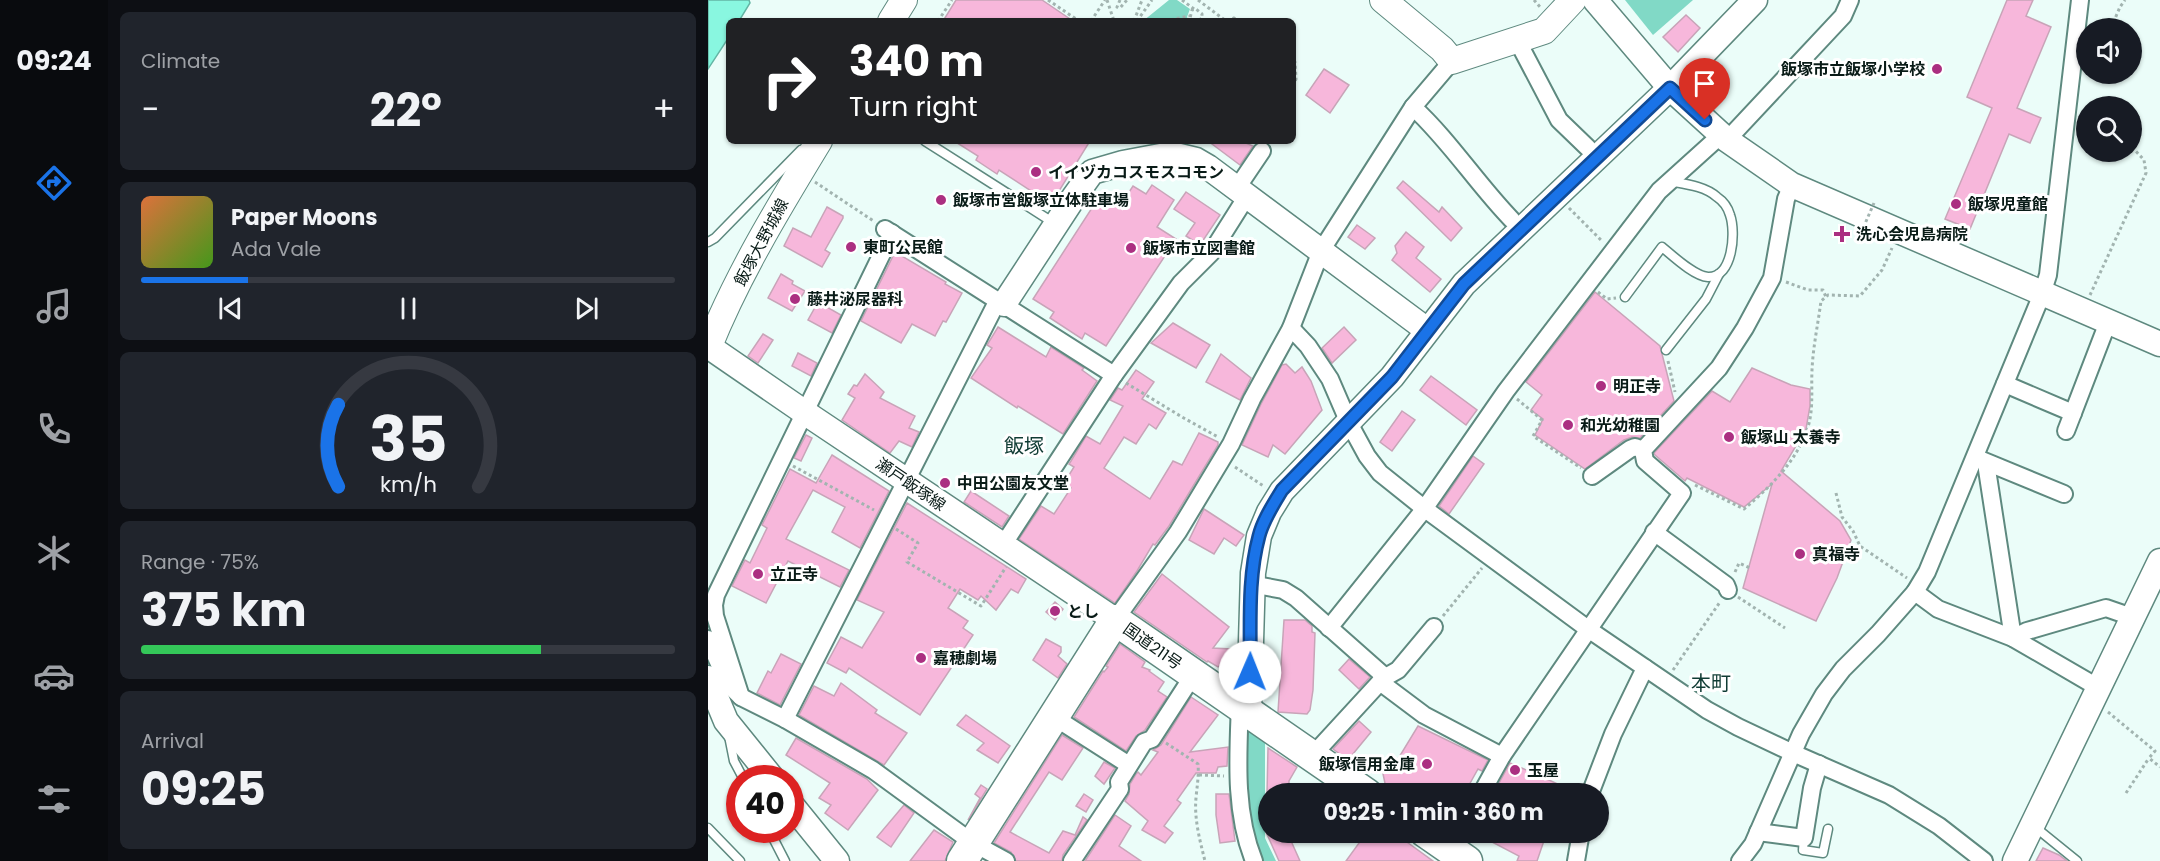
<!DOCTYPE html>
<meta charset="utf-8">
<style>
body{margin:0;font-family:Poppins,"Noto Sans JP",sans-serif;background:#20242c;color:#f1f3f6;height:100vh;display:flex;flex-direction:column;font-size:22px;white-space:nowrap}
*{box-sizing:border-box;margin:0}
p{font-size:20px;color:#9ea1a6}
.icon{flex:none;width:33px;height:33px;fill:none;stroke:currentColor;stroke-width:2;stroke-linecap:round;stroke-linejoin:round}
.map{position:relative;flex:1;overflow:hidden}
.sheet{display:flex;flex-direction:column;gap:12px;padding:12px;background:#0d0f14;width:600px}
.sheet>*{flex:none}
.hud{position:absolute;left:18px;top:18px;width:570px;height:126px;border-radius:9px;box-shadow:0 2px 4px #0004;background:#202124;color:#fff;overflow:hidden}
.tools{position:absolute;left:1368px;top:18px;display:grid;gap:12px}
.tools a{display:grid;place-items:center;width:66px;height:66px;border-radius:50%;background:#171b24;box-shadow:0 2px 4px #0004;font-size:30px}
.speed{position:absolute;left:18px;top:765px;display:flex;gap:12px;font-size:30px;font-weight:700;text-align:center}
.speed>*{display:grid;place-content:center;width:78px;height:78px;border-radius:50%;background:#171b24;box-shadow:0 2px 4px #0004;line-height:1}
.speed .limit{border:9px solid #d22;background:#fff;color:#111}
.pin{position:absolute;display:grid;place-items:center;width:51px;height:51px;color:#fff;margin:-62px -26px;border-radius:50% 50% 50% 0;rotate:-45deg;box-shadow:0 0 6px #0007}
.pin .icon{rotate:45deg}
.me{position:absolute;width:66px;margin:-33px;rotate:1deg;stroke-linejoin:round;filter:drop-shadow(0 0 4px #0008)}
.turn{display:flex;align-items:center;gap:21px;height:126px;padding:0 24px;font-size:27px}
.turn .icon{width:78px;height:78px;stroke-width:2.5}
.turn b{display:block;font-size:42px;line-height:51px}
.big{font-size:45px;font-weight:700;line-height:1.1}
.sheet .widget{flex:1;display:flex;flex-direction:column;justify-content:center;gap:9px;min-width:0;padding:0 21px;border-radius:9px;background:#20242c}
.sheet .dial{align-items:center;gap:0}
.dial svg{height:156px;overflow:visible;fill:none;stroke:#363941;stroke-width:7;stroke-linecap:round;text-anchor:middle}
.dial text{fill:#f1f3f6;stroke:none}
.song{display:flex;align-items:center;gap:18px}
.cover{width:72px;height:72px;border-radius:9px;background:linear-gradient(135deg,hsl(20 70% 55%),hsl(100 70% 35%))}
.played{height:6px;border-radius:3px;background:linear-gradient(90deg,#1a73e8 20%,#363941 20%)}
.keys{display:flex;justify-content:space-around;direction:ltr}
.heat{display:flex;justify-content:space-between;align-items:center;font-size:33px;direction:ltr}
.charge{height:9px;border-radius:4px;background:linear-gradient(90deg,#34c759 75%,#363941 0)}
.trip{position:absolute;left:550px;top:783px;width:351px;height:60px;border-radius:30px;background:#171b24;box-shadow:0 2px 4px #0004;font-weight:700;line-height:60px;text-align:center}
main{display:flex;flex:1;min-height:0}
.tab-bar{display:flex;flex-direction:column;width:108px;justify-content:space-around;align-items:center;background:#090b0e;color:#9ea1a6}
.tab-bar .icon{width:42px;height:42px}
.tab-bar .on{color:#1a73e8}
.tab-bar b{font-size:27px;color:#f1f3f6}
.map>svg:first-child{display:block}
</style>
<main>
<nav class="tab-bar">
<b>09:24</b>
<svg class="icon on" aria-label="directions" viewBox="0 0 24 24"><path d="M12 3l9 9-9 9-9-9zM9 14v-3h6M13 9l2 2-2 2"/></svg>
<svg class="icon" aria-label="music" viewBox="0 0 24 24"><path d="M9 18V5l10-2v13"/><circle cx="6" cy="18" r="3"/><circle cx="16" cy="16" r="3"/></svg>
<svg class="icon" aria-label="phone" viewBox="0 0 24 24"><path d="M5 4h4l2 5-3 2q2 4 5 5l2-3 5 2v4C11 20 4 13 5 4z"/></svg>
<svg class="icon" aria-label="climate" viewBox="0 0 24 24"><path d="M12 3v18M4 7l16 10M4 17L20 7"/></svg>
<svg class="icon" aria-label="car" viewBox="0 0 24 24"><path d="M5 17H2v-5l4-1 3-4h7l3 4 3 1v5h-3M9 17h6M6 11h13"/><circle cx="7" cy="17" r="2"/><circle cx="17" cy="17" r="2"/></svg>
<svg class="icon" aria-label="filters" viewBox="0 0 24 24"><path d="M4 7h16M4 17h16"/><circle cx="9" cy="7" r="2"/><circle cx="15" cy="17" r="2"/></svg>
</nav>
<section class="sheet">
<div class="widget"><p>Climate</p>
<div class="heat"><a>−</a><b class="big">22°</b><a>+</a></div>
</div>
<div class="widget">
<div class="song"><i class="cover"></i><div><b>Paper Moons</b><p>Ada Vale</p></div></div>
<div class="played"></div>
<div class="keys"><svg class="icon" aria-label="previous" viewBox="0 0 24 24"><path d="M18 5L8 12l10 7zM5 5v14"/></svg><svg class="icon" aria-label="pause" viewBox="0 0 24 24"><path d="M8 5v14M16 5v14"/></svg><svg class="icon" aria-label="next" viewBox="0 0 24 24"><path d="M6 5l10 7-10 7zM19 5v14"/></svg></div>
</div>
<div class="widget dial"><svg viewBox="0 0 100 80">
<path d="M14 69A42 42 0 1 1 86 69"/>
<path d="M14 69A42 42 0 0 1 14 27" stroke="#1a73e8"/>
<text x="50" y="56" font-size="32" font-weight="700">35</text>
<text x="50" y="72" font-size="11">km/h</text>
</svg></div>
<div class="widget"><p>Range · 75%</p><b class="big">375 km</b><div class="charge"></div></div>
<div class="widget"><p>Arrival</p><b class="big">09:25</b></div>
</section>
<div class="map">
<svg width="1452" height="861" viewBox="0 0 1452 861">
<rect width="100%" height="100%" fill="#ebfdf9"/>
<!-- green -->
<g fill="#81d9c6">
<polygon points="461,0 469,0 482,9 479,17 481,21 435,21"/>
<polygon points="917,0 985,0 945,35"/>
<polygon points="536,722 557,739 557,838 568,861 551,861 537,806"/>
</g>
<!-- water -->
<polygon fill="#89f7e0" stroke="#63b5a4" stroke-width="1.5" points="0,0 41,0 42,3 31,21 21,21 21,37 0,69"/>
<!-- building -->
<g fill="#f7b7db" stroke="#c8a4b8" stroke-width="1.5">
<polygon points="248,0 334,0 365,21 235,21"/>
<polygon points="1299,0 1325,0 1318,16 1343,27 1309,108 1333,118 1322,143 1301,134 1262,229 1237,219 1284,108 1259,97"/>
<polygon points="978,15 992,28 970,52 955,37"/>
<polygon points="616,69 641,85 622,113 598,95"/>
<polygon points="246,141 382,141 343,204 291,170 289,174 268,160 270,156"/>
<polygon points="500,141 533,141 545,146 532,165"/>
<polygon points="695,181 731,212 734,207 754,228 743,241 689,188"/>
<polygon points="444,185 466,200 449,227 468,239 398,346 377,333 374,339 342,318 346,312 325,299 393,194 412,206 425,186 438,194"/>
<polygon points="478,192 512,215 492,245 478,236 487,223 466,209"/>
<polygon points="119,207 135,216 135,218 117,250 122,253 114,267 76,246 85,228 103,237"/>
<polygon points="649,225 667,238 657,249 640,237"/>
<polygon points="698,232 716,247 708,258 733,279 722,292 684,260 689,253 687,246"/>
<polygon points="187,252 238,282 237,284 254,293 238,322 235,321 227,336 204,324 193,343 153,321"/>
<polygon points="73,274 85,281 84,284 97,291 84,311 60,298"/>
<polygon points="887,292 952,346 966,401 932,438 924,437 916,440 877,469 827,435 835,419 823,410 834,395 818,382"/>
<polygon points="110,302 133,315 124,333 100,320"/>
<polygon points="465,323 502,345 488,368 443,343"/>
<polygon points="290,327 338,357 343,347 376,368 374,370 389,381 355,434 310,406 309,408 263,378 284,348 279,345"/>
<polygon points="636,327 648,340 624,363 614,348"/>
<polygon points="55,334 65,340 50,363 40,356"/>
<polygon points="90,353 109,363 103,376 84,366"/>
<polygon points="513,354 543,378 532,400 498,382"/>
<polygon points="578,364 587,373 594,367 603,381 614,410 577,454 565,445 560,457 534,445 553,404 574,365"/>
<polygon points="1044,368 1083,385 1102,389 1102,406 1098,429 1073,471 1132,521 1143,540 1129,578 1108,621 1035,588 1064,484 1036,507 979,478 977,481 947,455 946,453 1004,391 1022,402"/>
<polygon points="428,370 446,382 434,399 458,413 448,429 441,424 428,444 416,437 396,468 442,499 465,461 474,465 491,433 510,442 510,445 461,526 447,545 445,544 429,571 407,603 311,539 333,506 346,514 363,488 356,483 366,467 361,464 363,461 378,436 392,444 415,406 402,400 410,388 414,390"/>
<polygon points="157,374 176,392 172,398 207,416 201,428 211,432 204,447 191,441 182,453 134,420 147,398 140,394 146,385 149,386"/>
<polygon points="723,376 769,410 758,425 712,390"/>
<polygon points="694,411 707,420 684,451 672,442"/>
<polygon points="98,435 104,438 93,461 86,458"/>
<polygon points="124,455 181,491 152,548 124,532 137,507 105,490 78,539 141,570 132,587 80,561 58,603 24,586 37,560 42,563 59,528 54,525 82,469 108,483"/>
<polygon points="765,456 776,464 741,514 731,506"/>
<polygon points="263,491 301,516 294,527 256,502"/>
<polygon points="199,503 318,579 310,593 303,589 288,610 273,596 270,600 252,589 240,608 260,621 255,628 265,635 212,715 141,668 138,673 119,663 133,637 154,648 176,612 149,600"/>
<polygon points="496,509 536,535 528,546 516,538 506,554 481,540"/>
<polygon points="454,574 521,627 505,648 523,649 520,661 510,667 500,661 499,662 426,612"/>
<polygon points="347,602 355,609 347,620 338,612"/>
<polygon points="576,620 597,620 604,626 604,632 607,633 605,690 602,710 599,714 570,712"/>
<polygon points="338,639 353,647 353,652 350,656 359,664 350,678 325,660"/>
<polygon points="412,644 437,662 434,667 442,670 441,671 456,682 450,691 459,697 437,730 428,736 418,751 366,717 395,671 396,672 400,667 398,666"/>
<polygon points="73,654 93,664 72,705 49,693 60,671 63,673"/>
<polygon points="641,659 662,677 651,689 631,670"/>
<polygon points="133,683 169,710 167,713 199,733 176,765 91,715 106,686 126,696"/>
<polygon points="483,697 510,715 482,752 520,747 519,766 510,767 508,773 488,773 469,800 473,803 456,826 465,833 457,843 434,830 440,821 417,801 421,794 422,784 428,774 430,772 433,775 450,752 445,750 453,745"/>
<polygon points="258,715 302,746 290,763 269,750 276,743 249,725"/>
<polygon points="651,721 663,732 640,760 625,749"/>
<polygon points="710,726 780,760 774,771 770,769 756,794 685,794 678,788 674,769 690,759"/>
<polygon points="354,735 375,748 354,780 341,772 302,832 341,853 355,831 367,835 375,817 379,820 355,855 354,861 308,861 303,852 286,843"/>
<polygon points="88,738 159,779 170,790 140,830 117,813 123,805 111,798 122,783 78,755"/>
<polygon points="560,748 589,767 581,781 581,794 559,794"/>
<polygon points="396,762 407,768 396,784 387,776"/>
<polygon points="802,763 839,779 870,794 785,794"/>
<polygon points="273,785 279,789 260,820 272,798 267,794"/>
<polygon points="376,794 385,800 378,812 368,806"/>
<polygon points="508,794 521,794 527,841 512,843 508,815"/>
<polygon points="196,805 206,813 183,847 169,837"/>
<polygon points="407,815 423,826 411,846 433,861 377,861"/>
<polygon points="226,830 245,842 237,861 202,861"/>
<polygon points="558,832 579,832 592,861 571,861"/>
<polygon points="659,832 685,832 725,861 638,861"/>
<polygon points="765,832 839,832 829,861 809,861 811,856"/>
<polygon points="1335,848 1351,855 1359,861 1328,861"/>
</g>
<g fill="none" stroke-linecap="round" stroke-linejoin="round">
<defs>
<g id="lane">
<polyline points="217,141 346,223"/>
<polyline points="0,242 7,238 93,150"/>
<path d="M917 297 954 247C965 256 986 276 1000 277 1025 278 1028 232 1022 215 1020 208 1015 201 1009 197 997 186 977 184 961 181"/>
<polyline points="958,350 998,299 1011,274"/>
<polyline points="21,736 26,761 35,778"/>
<polyline points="1327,827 1369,861"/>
<polyline points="0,828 32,861"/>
<polyline points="61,830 77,861"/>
<polyline points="1096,838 1095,850 1115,853 1120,829"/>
</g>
<g id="street">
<polyline points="809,40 851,120 880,148"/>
<path d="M705 107C742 141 769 184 804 220"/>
<polyline points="1019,140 1135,16 1142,0"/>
<polyline points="529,188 554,151"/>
<polyline points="177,229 406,375"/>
<polyline points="583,328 600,346 622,379 641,423 659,456 672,473 717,509 880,629 999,710 1030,727 1085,753 1181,795 1231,826 1276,861"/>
<polyline points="1297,384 1365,413 1400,322"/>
<polyline points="1358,431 1365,413"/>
<polyline points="1271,459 1356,494"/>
<polyline points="1278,463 1305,638 1319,631 1398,608 1424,617"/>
<polyline points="884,476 922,449 927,447 935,450"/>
<polyline points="946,532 1018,585 1020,590"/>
<polyline points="295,545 406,375 473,283 503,253 539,196"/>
<polyline points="543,584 575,590 588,598 675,675 672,682 604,756"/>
<polyline points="1207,592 1230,609 1305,638 1391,688"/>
<polyline points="407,620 470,532 523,444 544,399 583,328 613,251 705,107 744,61"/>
<polyline points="621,628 714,512 798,391 951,191 1013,135"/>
<polyline points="0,639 20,684 33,697 77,719 165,770 265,843 298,861"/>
<polyline points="674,679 690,670 726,627"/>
<polyline points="672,682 716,715 794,756"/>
<polyline points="33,697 7,616 6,605 8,595 184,233"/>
<path d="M532 704C530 756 526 812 546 861"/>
<polyline points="346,717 421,765"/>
<polyline points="77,719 290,300"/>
<polyline points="773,794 794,756 974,493 937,461 935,450 1011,368 1037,328 1064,278 1078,199 1084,185"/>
<polyline points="882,794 905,734 937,668"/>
<polyline points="1050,832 1096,838 1104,788 1111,764"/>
<polyline points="739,855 752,832"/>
<polyline points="364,861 412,789 411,782 436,742 444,739 486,674"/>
<polyline points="868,861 873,832"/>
<polyline points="1032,861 1045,844 1093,734 1116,694 1135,669 1170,634 1207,592 1219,572 1334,294 1340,275 1372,0"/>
</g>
<g id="secondary">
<polyline points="887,0 962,88 1019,140 1084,185 1452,344"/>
<polyline points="296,304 366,197 384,172 415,163 463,154 488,160 500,167 719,330"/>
<polyline points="0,346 96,412 407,620"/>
<polyline points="0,678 18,721 64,778"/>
<polyline points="541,710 545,573 551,536 561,512 574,491 684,377 756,284 962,88 1047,0"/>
<polyline points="82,803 129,861"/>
<polyline points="1307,861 1452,561"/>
</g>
<g id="primary">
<polyline points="675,0 734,49 744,61 836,31 865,0"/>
<polyline points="183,21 196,0"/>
<path d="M1 346C30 274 71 207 111 141"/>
</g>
<g id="highway">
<polyline points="717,832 759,861"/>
<polyline points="254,861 407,620 659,794"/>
</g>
</defs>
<!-- lane casing -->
<use href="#lane" stroke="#5e897f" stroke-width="11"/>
<!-- street casing -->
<use href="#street" stroke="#5e897f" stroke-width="20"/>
<!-- secondary casing -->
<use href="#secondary" stroke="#5e897f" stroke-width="27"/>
<!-- primary casing -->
<use href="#primary" stroke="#5e897f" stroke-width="28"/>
<!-- highway casing -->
<use href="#highway" stroke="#5e897f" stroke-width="33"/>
<!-- path -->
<g stroke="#a2b4b0" stroke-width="3" stroke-dasharray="3 3" stroke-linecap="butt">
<polyline points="340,0 371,21"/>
<polyline points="399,0 406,21"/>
<polyline points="412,0 409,7 412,8 419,0"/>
<polyline points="474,0 486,9"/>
<polyline points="490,0 518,21 526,18 530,21"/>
<polyline points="826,0 832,7"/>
<polyline points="230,21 244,0"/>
<polyline points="383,21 397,0"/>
<polyline points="426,21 434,0"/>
<polyline points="429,21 444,0"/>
<polyline points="457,21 481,16"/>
<polyline points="486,21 482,18 484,10 488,9 494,14 494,18 490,21"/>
<polyline points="1403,28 1412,7 1417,0"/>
<polyline points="585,61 587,62 588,79 585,85"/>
<polyline points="107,182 167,222"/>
<polyline points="861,208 895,242"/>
<polyline points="1078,282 1100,290 1115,290 1118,297"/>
<polyline points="890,292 899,299 908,298"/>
<polyline points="1382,295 1438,173 1436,160 1424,147"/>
<polyline points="960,361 967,392"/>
<polyline points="418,383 474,417 510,437"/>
<polyline points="809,399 834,420 825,436 873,468"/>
<polyline points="85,466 166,510"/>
<polyline points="527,467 557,487"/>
<path d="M987 485 1036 509C1061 488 1088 462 1099 430 1106 410 1103 391 1104 370 1105 347 1110 324 1113 301L1120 295 1152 296 1174 270 1184 248"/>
<polyline points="1128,493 1134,517 1145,531 1152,546 1199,578"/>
<polyline points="188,529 210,543 199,562 273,606 298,567"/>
<polyline points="1027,572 1031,563 1042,568"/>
<polyline points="1030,597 1077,628"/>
<polyline points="735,616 774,568"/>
<polyline points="965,670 1012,602"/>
<polyline points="1400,712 1447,751 1441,758 1452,767"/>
<path d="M458 743 490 764C491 776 489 786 488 798 486 819 492 841 497 861"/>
<polyline points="491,775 516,776"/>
<polyline points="1418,793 1441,758"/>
</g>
<!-- lane -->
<use href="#lane" stroke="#fff" stroke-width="8"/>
<!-- street -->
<use href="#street" stroke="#fff" stroke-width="16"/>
<!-- secondary -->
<use href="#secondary" stroke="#fff" stroke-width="24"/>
<!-- primary -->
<use href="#primary" stroke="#fff" stroke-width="26"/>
<!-- highway -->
<use href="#highway" stroke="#fff" stroke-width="30"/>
<!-- path-bridge -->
<polyline stroke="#a2b4b0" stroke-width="3" stroke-dasharray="3 3" stroke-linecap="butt" points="1153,233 1166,203"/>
</g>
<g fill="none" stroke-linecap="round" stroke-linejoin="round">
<defs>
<path id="route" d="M542 672C543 627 539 580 551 536 555 520 565 505 574 490L684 377 756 284 962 88 997 120"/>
</defs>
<!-- route casing -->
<use href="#route" stroke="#114b97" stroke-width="15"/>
<!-- route -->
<use href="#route" stroke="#1a73e8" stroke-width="10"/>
</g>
<!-- markers -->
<g fill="#ab2f81" stroke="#fff" stroke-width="2">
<circle cx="1229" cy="69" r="6"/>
<circle cx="328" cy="172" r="6"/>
<circle cx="233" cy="200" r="6"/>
<circle cx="1248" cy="204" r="6"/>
<path d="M1131 225h6v6h6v6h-6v6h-6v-6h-6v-6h6z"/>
<circle cx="143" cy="247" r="6"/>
<circle cx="423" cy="248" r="6"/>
<circle cx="87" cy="299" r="6"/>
<circle cx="893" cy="386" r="6"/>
<circle cx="860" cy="425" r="6"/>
<circle cx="1021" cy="437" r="6"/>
<circle cx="237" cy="483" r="6"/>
<circle cx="1092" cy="554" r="6"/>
<circle cx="50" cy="574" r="6"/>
<circle cx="347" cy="611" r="6"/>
<circle cx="213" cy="658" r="6"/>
<circle cx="719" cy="764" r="6"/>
<circle cx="807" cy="770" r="6"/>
</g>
<g text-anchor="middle" stroke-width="6" stroke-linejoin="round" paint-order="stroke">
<!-- poi labels -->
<g font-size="16" font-weight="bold" fill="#091b17" stroke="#fff" text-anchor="start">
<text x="1217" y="75" text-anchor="end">飯塚市立飯塚小学校</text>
<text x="340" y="178">イイヅカコスモスコモン</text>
<text x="245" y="206">飯塚市営飯塚立体駐車場</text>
<text x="1260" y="210">飯塚児童館</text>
<text x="1148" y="240">洗心会児島病院</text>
<text x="155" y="253">東町公民館</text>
<text x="435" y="254">飯塚市立図書館</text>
<text x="99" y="305">藤井泌尿器科</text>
<text x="905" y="392">明正寺</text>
<text x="872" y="431">和光幼稚園</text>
<text x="1033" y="443">飯塚山 太養寺</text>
<text x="249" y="489">中田公園友文堂</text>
<text x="1104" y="560">真福寺</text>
<text x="62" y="580">立正寺</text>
<text x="359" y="617">とし</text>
<text x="225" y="664">嘉穂劇場</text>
<text x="707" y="770" text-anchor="end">飯塚信用金庫</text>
<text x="819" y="776">玉屋</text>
</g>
<!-- street labels -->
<g font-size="16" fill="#091b17" stroke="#fff">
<text transform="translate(53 242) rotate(-62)" y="6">飯塚大野城線</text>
<text transform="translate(203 484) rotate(34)" y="6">瀬戸飯塚線</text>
<text transform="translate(445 646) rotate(35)" y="6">国道211号</text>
</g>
<!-- quarter labels -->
<g font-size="20" fill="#103c34" stroke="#fff">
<text x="316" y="453">飯塚</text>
<text x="1003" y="690">本町</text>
</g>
</g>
</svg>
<div class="tools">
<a><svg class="icon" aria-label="sound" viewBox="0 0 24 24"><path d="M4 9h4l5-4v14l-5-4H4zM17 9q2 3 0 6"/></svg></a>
<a><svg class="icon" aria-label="search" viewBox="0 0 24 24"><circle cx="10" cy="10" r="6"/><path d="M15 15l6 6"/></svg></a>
</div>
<div class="speed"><div class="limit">40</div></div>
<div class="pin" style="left:997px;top:120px;background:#d93025"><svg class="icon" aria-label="arrive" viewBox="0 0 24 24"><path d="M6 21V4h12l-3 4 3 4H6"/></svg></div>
<svg class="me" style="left:542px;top:672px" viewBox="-20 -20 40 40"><circle r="19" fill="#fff"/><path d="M0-13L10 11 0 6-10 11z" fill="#1a73e8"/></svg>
<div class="trip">09:25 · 1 min · 360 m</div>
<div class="hud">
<div class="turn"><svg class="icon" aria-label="right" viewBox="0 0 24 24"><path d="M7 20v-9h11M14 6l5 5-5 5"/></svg><div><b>340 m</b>Turn right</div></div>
</div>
</div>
</main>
